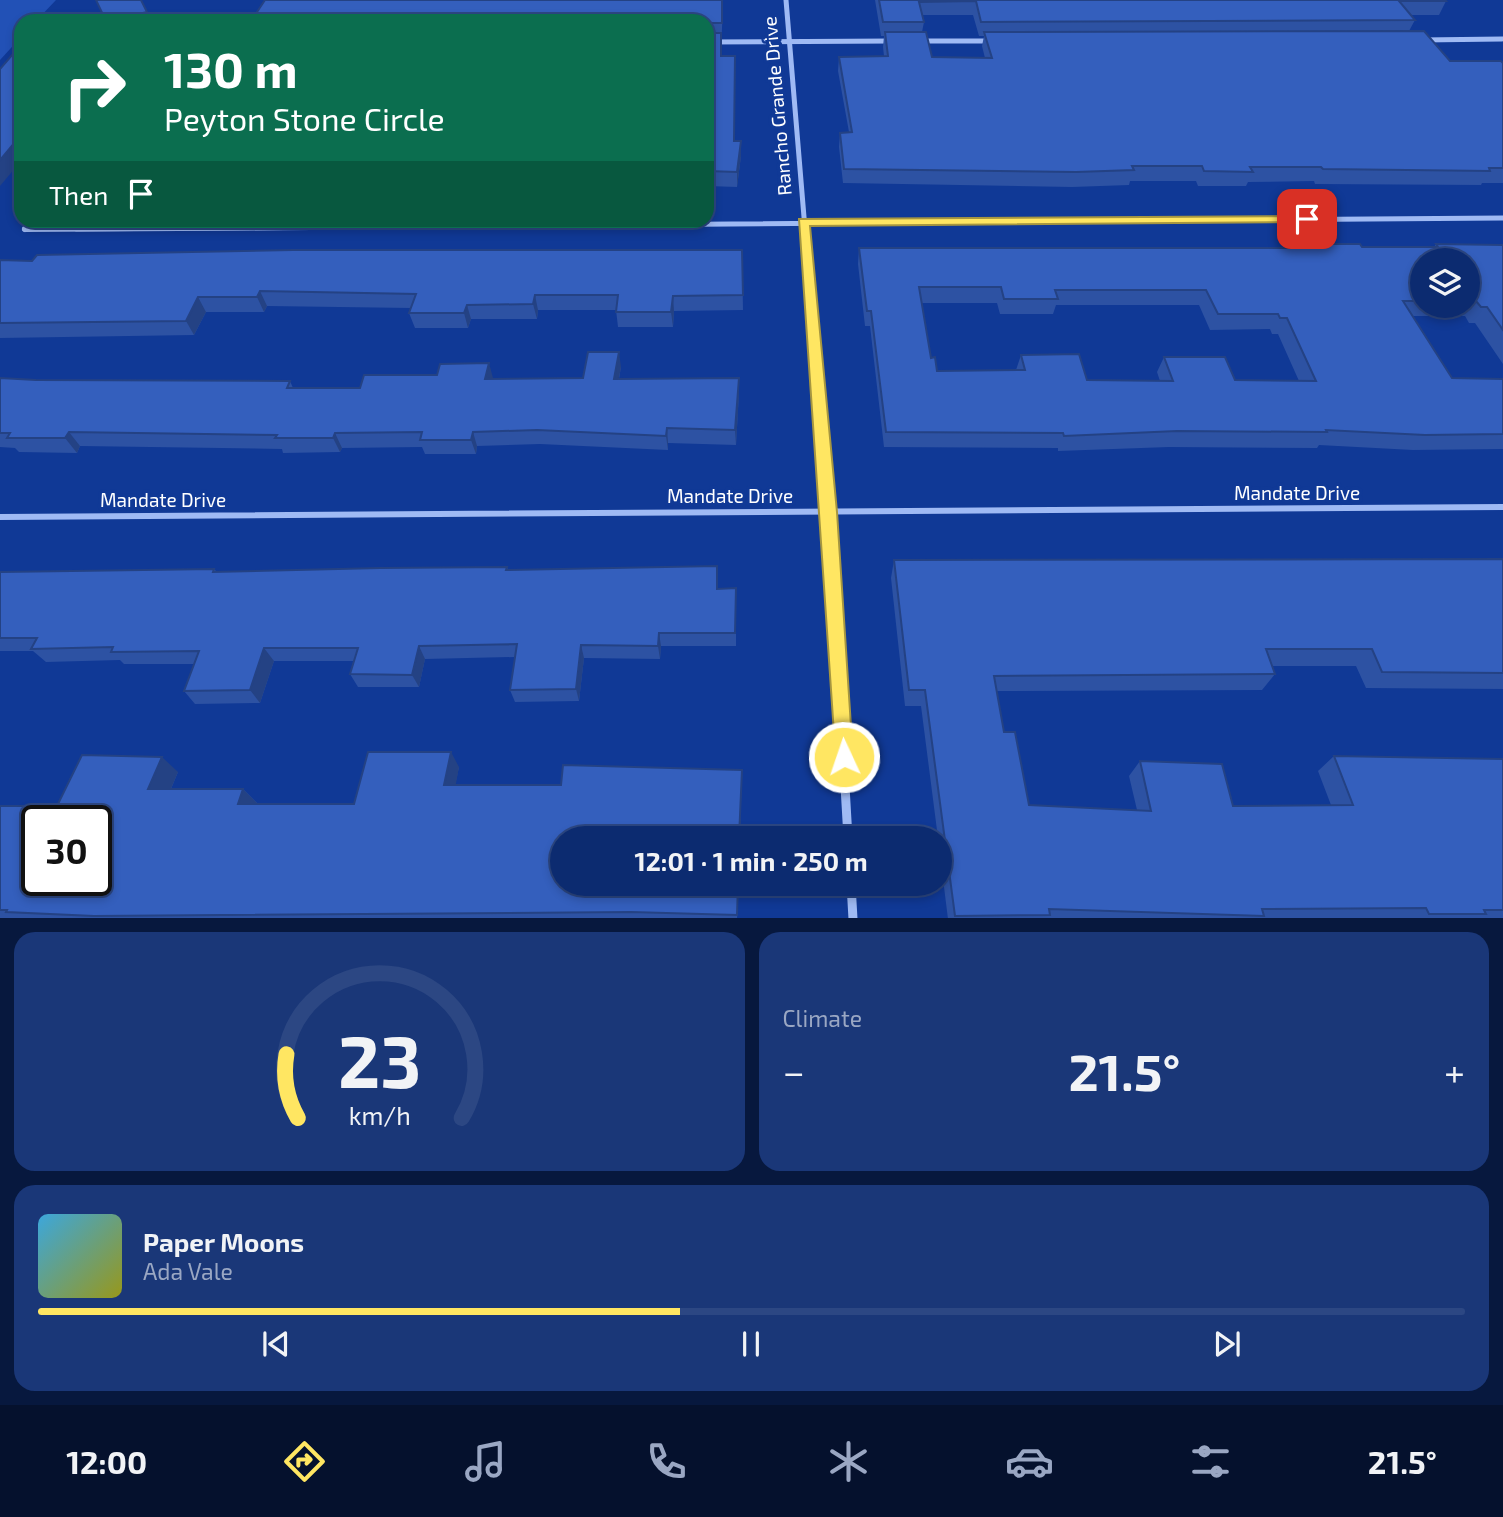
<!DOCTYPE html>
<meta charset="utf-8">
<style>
body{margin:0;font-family:"Exo 2",sans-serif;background:#1a3778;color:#f1f3f6;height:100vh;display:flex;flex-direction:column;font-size:26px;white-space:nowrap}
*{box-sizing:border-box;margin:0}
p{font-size:23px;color:#9aa7c3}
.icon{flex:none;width:38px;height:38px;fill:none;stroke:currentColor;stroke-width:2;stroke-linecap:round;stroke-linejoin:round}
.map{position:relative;height:918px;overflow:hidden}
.side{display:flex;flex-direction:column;gap:14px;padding:14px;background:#07183e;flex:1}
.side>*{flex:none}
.top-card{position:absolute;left:14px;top:14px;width:700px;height:214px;border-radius:21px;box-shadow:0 4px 10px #0003,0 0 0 2px #2c4783;background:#0b6e4f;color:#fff;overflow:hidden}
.buttons{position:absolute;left:1410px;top:248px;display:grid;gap:14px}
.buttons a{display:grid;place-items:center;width:70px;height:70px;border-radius:50%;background:#0c2b70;box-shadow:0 4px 10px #0003,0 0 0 2px #2c4783;font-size:35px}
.speed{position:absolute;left:21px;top:805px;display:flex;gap:14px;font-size:35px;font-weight:700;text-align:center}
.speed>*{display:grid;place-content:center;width:91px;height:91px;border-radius:50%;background:#0c2b70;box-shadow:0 4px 10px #0003,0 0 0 2px #2c4783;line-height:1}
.speed .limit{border:4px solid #111;border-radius:10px;background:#fff;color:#111}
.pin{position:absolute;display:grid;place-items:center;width:60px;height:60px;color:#fff;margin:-30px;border-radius:14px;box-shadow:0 4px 10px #0006}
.me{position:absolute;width:77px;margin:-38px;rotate:357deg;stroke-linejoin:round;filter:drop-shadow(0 0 5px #0008)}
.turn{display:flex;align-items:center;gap:24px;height:147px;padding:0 35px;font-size:32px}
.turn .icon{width:91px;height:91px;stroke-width:2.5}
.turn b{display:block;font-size:49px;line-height:60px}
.then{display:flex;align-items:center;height:66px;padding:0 35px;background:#0003;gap:14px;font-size:26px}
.big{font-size:52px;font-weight:700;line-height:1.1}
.side .card{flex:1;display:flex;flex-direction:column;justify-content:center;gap:10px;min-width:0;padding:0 24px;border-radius:21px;background:#1a3778}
.side .dial{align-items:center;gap:0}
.dial svg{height:182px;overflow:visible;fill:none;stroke:#2c4783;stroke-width:7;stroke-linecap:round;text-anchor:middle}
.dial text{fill:#f1f3f6;stroke:none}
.song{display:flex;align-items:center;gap:21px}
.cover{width:84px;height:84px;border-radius:10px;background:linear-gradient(135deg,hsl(200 70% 55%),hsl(60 70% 35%))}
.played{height:7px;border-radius:4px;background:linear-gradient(90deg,#ffe662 45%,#2c4783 45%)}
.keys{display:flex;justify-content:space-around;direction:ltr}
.heat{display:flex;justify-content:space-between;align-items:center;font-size:38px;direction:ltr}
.side .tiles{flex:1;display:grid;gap:14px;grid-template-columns:1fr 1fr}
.card:last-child{grid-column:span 2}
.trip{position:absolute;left:550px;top:826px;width:402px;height:70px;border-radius:35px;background:#0c2b70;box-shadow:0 4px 10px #0003,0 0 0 2px #2c4783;font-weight:700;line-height:70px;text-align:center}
.menu{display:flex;height:112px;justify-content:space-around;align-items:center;background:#05112d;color:#9aa7c3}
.menu .icon{width:49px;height:49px}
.menu .selected{color:#ffe662}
.menu b{font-size:32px;color:#f1f3f6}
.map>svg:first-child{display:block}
</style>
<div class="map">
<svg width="1503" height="919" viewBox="0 0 1503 919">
<rect width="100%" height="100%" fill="#103996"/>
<!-- green -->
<polygon fill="#2251b6" points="0,0 56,0 36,21 21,21 21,37 0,60"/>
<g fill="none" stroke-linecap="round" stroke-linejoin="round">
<!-- street-far2 -->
<g stroke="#9fbaf4" stroke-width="5">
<polyline points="786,0 805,229"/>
<polyline points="1422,40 1502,39"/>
<polyline points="921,41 990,41"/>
<polyline points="707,42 892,41"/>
<polyline points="25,229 32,220"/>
<polyline points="76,229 1503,218"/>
</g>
<!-- street-far1 -->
<g stroke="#9fbaf4" stroke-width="6">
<polyline points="805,227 830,527"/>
<polyline points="25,229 311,227"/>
<polyline points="25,229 27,227"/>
<polyline points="0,517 1503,507"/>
</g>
<!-- street -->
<g stroke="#9fbaf4" stroke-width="9">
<polyline points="830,526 848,838"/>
<polyline points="851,884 853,919"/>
</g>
</g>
<!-- wall -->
<g fill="#2d52a3" fill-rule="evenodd">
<polygon points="723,0 721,56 734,141 741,156 737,187 707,186 707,21"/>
<path d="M875 0H1445L1446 1 1439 15H1410L1415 20 1409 31 1450 61 1503 63V183H1482L1481 185 1315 184 1314 181 1248 182 1246 186H1198L1196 181H1130L1129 185 1072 187 843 183 839 147 840 133 849 132 838 71 839 57 884 56 883 47 884 36H881ZM922 15H973L979 36H984L982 46 985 58 932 57 922 32 924 22Z"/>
<path d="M1309 244 1362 247H1434L1436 244 1503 245V364L1475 323H1469L1465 316H1413L1452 378 1503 379V449L1413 450 1319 445 1317 448 1169 447 1058 451V448L884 447 870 326H865L858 264 859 248H1307ZM1423 261H1468V306H1423ZM921 303H997L1000 314H1053L1056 305H1199L1210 330 1270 329 1272 334H1278L1299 381 1235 380 1164 357 1157 372 1160 381 1087 380 1021 355 1016 370 937 371 931 358Z"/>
<polygon points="742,250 743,310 674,311 673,327 618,327 616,310 538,310 537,319 471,319 468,328 415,328 409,313 411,308 267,306 264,312 206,312 194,335 0,338 0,260 32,261"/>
<polygon points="621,367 619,379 739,393 736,445 668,443 668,450 540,444 477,446 476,454 425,454 422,447 342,448 340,452 283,453 282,449 80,446 77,453 19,452 15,448 0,447 0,378 36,380 290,381 293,388 360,388 493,379 583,378"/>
<polygon points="1503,559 1503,689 1366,688 1356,666 1272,666 1275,674 1262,690 996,691 1004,732 1029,805 1137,810 1129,776 1140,761 1233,806 1331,805 1318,771 1334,756 1503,759 1503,919 948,919 940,855 940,838 938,838 921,706 905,706 891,578 894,560"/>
<polygon points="717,566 718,589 736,588 736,646 661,646 660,659 584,658 579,701 515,702 510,690 515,657 425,659 419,687 358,687 350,674 354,661 274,661 260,703 195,704 184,691 194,664 124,664 120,660 46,662 33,651 0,651 0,572 214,569 217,572 507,567 508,570"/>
<polygon points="459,767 455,785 561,785 742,770 740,838 562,838 739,884 737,919 0,919 0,806 57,806 178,772 171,789 243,789 258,804 354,804"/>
</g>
<!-- shaded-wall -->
<g fill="#244284">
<polygon points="147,12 151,21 110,21"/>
<polygon points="21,135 21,161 0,186 0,160"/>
<polygon points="741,141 741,156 737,187 737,172"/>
<polygon points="260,291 267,306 264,312 257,297"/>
<polygon points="535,295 538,310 537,319 533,304"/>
<polygon points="673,296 674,311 673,327 671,312"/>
<polygon points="198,297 206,312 194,335 186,321"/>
<polygon points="467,305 471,319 468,328 464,313"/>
<polygon points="619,352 621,367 616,394 614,379"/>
<polygon points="489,363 493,378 489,394 485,379"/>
<polygon points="739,378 739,393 736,445 735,430"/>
<polygon points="667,428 668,443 668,450 666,436"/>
<polygon points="69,432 80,446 77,453 65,438"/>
<polygon points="473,432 477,446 476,454 471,440"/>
<polygon points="335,433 342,448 340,452 333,438"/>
<polygon points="659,633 661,646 660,659 658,646"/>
<polygon points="581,645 584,658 579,701 576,689"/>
<polygon points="419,646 425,659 419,687 412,675"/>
<polygon points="264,648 274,661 260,703 250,690"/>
<polygon points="451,752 459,767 453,800 444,785"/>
<polygon points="162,757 178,772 165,803 148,789"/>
<polygon points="742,770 740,838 739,838"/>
<polygon points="243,789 258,804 253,819 238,804"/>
</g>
<!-- building -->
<g fill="#345fbd" stroke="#244284" stroke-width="2" fill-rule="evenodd">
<polygon points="96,0 141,0 147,12 110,21 106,21"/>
<polygon points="265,0 722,0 722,23 707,23 707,21 251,21"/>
<polygon points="879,0 1445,0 1446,1 1399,1 1415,20 981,22 976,1 919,2 924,22 883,22"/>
<polygon points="1424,31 1450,61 1501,61 1503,63 1503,168 1489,168 1490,171 1323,169 1321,167 1250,167 1253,172 1204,171 1202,166 1132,166 1134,170 1076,172 844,169 840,133 852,132 839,57 888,56 885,32 926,32 932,57 992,58 984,32"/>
<polygon points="707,33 721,33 721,56 735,56 734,141 741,141 737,172 707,171"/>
<polygon points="12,55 21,56 21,135 0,160 0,69"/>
<path d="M1309 244H1360L1362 247H1438L1436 244 1503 245V330L1487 307H1481L1476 301H1468V261H1423V301H1403L1452 378 1503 379V434L1425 435 1326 430 1327 432 1177 431 1064 436 1063 433 886 432 871 311H867L859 248H1311ZM919 287H1001L1004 299H1058L1055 290H1206L1218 314H1278L1280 318H1287L1316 381 1235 380 1225 357H1164L1173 381 1087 380 1079 354 1021 355 1025 370 937 371 935 357 931 358Z"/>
<polygon points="293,250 742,250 743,295 673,296 671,312 616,312 618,295 535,295 533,304 467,305 464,313 409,313 416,294 260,291 257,297 198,297 186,321 0,323 0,260 32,261 37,255"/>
<polygon points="588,352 619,352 614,379 739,378 735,430 667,428 666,436 537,430 473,432 471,440 420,440 422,432 335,433 333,438 275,438 277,435 69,432 65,438 7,438 10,433 0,433 0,378 36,380 290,381 287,388 360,388 364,375 437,375 440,364 489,363 485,379 583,378"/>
<polygon points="1503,559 1503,673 1382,672 1372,649 1266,649 1275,674 994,676 1004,732 1015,732 1029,805 1151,811 1140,761 1222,764 1233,806 1353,805 1334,756 1503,759 1503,910 1484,910 1486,914 1429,914 1426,908 1262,909 1264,916 1049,909 1050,915 955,916 925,690 909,690 894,560"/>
<polygon points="717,566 717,589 736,588 735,633 659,633 658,646 581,645 576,689 510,690 517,644 419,646 412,675 350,674 358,648 264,648 250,690 184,691 199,651 111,652 113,647 31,649 37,638 0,638 0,572 214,569 213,572 380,568 507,567 506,570"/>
<path d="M368 752H451L444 785H561L563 765 742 770 739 838H562V884H738L737 915 631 912 94 916 6 912 7 910H0V806H57L82 755 162 757 148 789H243L238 804H354ZM37 821H96V880H37Z"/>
</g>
<!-- route -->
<polygon fill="#ffe662" stroke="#a69640" stroke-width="2" points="1307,216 1312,217 1312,222 810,226 837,512 853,757 851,763 844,766 836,763 799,219"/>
<g text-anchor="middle" stroke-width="7" stroke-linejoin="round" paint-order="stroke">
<!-- street labels -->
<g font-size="19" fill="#fff" stroke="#103996">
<text transform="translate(777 106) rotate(-95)" y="7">Rancho Grande Drive</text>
<text x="1297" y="500">Mandate Drive</text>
<text x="730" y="503">Mandate Drive</text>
<text x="163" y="507">Mandate Drive</text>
</g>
</g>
</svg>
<div class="buttons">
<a><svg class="icon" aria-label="layers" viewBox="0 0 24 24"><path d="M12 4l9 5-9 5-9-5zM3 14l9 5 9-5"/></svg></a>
</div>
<div class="speed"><div class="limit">30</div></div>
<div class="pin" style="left:1307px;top:219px;background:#d93025"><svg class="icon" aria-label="arrive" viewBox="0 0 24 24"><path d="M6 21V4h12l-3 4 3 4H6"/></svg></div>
<svg class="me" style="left:844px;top:757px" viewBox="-20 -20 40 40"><circle r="17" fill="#ffe662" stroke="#fff" stroke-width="3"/><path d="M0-11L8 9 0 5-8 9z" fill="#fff"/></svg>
<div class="trip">12:01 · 1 min · 250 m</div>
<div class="top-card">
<div class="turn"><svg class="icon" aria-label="right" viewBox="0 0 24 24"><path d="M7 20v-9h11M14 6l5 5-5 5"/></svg><div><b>130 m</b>Peyton Stone Circle</div></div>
<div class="then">Then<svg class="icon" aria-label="arrive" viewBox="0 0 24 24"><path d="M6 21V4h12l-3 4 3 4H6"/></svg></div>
</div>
</div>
<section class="side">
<div class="tiles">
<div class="card dial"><svg viewBox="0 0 100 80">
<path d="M14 69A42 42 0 1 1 86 69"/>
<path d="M14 69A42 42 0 0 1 9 41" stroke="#ffe662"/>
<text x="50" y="56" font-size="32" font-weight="700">23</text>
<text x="50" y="72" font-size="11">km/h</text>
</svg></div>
<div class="card"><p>Climate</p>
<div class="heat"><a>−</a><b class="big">21.5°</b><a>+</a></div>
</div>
<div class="card">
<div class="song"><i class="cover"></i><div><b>Paper Moons</b><p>Ada Vale</p></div></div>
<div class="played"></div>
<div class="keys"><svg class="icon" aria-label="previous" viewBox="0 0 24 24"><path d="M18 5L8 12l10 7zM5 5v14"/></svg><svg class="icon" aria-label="pause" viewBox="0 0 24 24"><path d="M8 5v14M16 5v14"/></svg><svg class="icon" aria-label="next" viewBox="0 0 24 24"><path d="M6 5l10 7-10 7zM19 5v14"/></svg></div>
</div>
</div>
</section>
<nav class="menu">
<b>12:00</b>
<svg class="icon selected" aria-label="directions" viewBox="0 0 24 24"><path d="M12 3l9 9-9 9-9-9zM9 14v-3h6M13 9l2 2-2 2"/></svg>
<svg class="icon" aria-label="music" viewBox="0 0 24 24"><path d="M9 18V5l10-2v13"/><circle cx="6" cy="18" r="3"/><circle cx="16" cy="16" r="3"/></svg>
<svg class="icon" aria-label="phone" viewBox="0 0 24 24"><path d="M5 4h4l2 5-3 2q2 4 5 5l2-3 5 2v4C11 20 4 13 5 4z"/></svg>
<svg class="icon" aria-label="climate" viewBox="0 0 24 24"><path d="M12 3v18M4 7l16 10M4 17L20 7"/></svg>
<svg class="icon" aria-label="car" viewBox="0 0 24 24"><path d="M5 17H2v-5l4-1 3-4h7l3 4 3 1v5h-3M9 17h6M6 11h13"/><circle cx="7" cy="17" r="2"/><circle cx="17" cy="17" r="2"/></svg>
<svg class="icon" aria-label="filters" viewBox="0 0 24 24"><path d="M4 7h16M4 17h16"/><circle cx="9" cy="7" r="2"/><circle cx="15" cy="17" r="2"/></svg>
<b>21.5°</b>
</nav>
